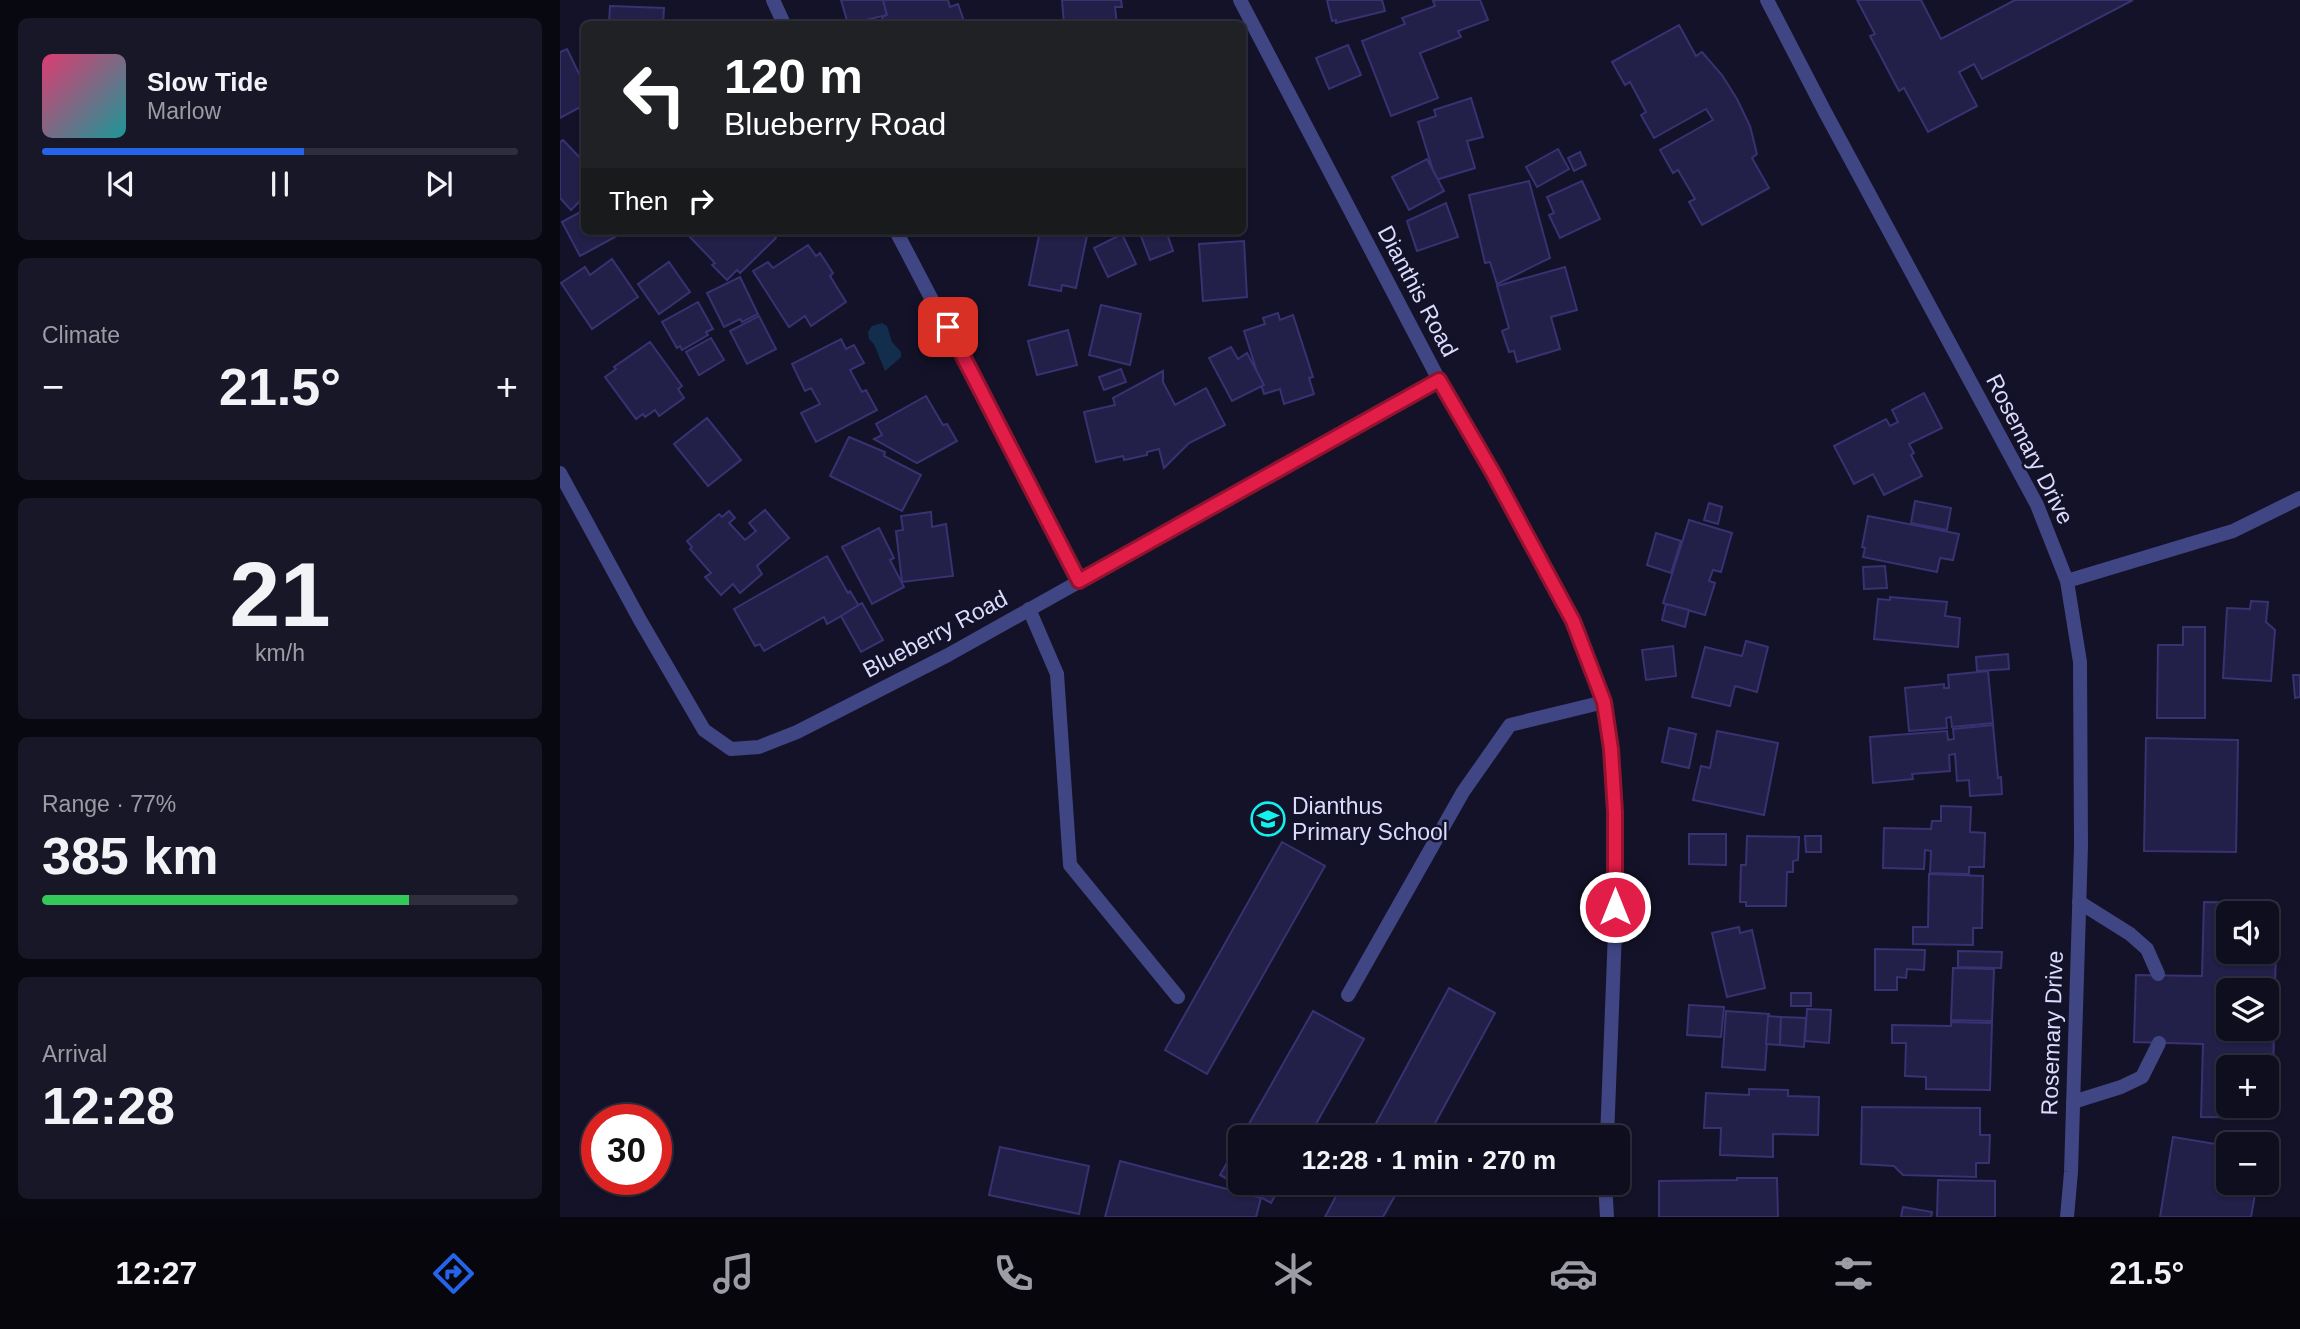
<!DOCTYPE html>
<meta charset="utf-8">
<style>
body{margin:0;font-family:Helvetica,sans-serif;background:#171727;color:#f1f3f6;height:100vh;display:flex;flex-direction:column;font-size:26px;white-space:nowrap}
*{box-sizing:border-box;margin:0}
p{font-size:23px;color:#9b9ca4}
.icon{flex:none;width:38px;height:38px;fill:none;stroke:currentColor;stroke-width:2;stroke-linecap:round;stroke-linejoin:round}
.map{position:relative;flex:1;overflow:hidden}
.sheet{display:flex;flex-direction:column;gap:18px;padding:18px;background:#080810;width:560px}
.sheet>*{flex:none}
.hud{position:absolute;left:21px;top:21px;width:665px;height:214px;border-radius:10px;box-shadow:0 2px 5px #0004,0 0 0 2px #2e2e3c;background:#202124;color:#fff;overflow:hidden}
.fabs{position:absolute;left:1656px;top:901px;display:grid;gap:14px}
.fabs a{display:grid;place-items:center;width:63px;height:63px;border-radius:10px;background:#0e0e1e;box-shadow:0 2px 5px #0004,0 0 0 2px #2e2e3c;font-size:35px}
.speed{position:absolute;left:21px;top:1104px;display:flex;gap:14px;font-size:35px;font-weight:700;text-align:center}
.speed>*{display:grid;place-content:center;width:91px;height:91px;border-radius:50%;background:#0e0e1e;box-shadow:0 2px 5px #0004,0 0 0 2px #2e2e3c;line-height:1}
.speed .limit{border:10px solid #d22;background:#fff;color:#111}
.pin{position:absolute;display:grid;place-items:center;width:60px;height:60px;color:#fff;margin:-30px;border-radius:14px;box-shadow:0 4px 10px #0006}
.me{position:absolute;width:77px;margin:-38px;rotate:0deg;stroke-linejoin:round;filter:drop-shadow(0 0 5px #0008)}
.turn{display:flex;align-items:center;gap:24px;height:147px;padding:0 28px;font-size:32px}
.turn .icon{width:91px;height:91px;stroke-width:2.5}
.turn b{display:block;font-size:49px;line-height:60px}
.then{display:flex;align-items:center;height:66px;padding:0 28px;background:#0003;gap:14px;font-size:26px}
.big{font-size:52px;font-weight:600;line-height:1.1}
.sheet .tile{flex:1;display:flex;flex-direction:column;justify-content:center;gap:10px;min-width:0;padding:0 24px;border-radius:10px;background:#171727}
.sheet .dial{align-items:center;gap:0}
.dial b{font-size:91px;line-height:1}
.song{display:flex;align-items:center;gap:21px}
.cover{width:84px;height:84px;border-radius:10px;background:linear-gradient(135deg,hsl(340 70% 55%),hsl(180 70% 35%))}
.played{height:7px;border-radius:4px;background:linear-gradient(90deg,#2563eb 55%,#2e2e3c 55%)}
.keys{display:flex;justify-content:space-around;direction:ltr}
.heat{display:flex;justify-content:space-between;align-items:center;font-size:38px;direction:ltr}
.charge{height:10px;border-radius:5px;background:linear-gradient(90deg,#34c759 77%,#2e2e3c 0)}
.trip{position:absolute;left:668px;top:1125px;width:402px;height:70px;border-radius:10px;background:#0e0e1e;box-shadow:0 2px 5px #0004,0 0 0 2px #2e2e3c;font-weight:600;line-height:70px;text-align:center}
.tab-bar{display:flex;height:112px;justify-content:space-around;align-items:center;background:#06060c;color:#9b9ca4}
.tab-bar .icon{width:49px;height:49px}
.tab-bar .selected{color:#2563eb}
.tab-bar b{font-size:32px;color:#f1f3f6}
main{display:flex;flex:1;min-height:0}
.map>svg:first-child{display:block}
</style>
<main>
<section class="sheet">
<div class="tile">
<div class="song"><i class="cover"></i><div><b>Slow Tide</b><p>Marlow</p></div></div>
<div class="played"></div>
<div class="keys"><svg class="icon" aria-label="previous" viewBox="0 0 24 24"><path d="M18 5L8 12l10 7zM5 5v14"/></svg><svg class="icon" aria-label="pause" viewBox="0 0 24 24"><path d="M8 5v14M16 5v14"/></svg><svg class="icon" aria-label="next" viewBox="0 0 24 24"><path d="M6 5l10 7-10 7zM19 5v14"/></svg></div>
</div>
<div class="tile"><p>Climate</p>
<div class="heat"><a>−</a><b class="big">21.5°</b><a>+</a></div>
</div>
<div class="tile dial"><b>21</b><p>km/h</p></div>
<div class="tile"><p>Range · 77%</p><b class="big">385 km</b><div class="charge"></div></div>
<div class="tile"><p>Arrival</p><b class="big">12:28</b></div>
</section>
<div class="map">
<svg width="1740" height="1217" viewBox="0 0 1740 1217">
<rect width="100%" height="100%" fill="#131228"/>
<!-- water -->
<polygon fill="#122e4c" points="322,323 327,326 332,342 341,352 341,357 325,371 314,344 309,339 308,332 312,326"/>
<!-- building -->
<g fill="#221f48" stroke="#383272" stroke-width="2" fill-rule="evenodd">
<polygon points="281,0 323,0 327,15 288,24"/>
<polygon points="323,0 388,0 390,7 398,4 405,24 324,24 322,17 327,15"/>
<polygon points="502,0 561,0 562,7 555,7 557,24 504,24"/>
<polygon points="767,0 822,0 825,11 776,23 776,20 772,21"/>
<polygon points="877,0 920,0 928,20 898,31 901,37 860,53 878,98 831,116 802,41 845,24 842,18 875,6 873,1"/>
<polygon points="1297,0 1361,0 1381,39 1455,0 1573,0 1422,79 1414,64 1399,72 1417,106 1368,132 1344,88 1339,91 1310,36 1315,34"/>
<polygon points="50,6 104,8 103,24 49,24"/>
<polygon points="1119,25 1136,56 1142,52 1162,75 1177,99 1190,126 1197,154 1192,158 1209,188 1142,225 1129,202 1135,199 1118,170 1113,173 1100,150 1153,120 1146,109 1094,138 1081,115 1086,112 1070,82 1065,85 1052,62"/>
<polygon points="788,45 801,75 769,89 756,58"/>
<polygon points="7,49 24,84 24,105 0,118 0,52"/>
<polygon points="911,98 923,137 907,141 915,168 876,180 858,122 876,116 874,110"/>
<polygon points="3,140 24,162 24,197 11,210 0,198 0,142"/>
<polygon points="998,149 1009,169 977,187 966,167"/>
<polygon points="1020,152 1026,165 1014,171 1008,158"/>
<polygon points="867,159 884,191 849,210 832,177"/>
<polygon points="969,181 990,258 937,284 930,262 925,263 909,195"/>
<polygon points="1022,181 1040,219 1000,238 989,215 994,213 987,197"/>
<polygon points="886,203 898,237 857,251 847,221"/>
<polygon points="24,210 24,231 66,231 20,256 2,222"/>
<polygon points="124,231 210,231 216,238 180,273 177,270 167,280 152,265 155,263"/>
<polygon points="480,231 528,231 516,288 502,285 501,291 469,285"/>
<polygon points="579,231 606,231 613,251 590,260"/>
<polygon points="562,234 576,264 548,277 534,248"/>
<polygon points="684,241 687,297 643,301 639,244"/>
<polygon points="248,245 256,256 260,253 273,273 270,276 286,302 251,326 245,316 229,327 193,271 208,262 213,268"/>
<polygon points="52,259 78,297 32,329 1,283 25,267 30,275"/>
<polygon points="109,262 130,292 99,314 78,284"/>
<polygon points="1005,267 1017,310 991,317 1000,349 957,362 954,351 949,352 942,331 949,328 937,286"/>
<polygon points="180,277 198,314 182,322 180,319 164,327 147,293"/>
<polygon points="138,302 153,329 146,332 148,335 122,350 120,346 117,348 102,322"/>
<polygon points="541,305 581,314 570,365 529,355"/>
<polygon points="718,313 720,320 733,315 753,377 749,378 754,394 724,404 720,389 704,394 684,331 705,324 703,318"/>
<polygon points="199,316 216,349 187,364 170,331"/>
<polygon points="508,330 517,365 477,375 468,341"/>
<polygon points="151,338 164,360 139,375 126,352"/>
<polygon points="281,339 286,349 294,345 304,363 290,370 302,392 306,390 317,410 256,442 241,413 260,404 251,388 245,391 232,364"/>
<polygon points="90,342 122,386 118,389 124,398 99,416 95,410 85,417 83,414 76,419 45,377 56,369 54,367"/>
<polygon points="671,347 678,359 687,353 704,385 672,401 649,358"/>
<polygon points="561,369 566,382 544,390 539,377"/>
<polygon points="603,371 603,382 615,405 646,388 665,425 629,443 604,468 599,449 587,452 587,455 564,460 563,456 536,462 524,412 555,405 553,398"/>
<polygon points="1364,393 1382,428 1349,444 1354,453 1351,455 1362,476 1324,495 1313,474 1294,484 1274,446 1326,419 1330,426 1338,422 1332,410"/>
<polygon points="366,396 383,425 387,424 397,441 357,463 314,439 322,435 316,424"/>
<polygon points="147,418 181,460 148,486 114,444"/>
<polygon points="289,437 325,452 324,456 361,475 342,511 270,476"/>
<polygon points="1355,501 1391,508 1387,530 1351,523"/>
<polygon points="1149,503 1162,507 1158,524 1144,520"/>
<polygon points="205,510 229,538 197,566 202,574 180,593 173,584 161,595 145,577 151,573 130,549 132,547 127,541 159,514 162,517 169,511 175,518 169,523 185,540 196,531 189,523"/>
<polygon points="371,512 372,527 386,524 393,576 342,582 336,531 343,530 341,516"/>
<polygon points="1308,516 1399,534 1393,560 1380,558 1377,572 1303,557 1305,548 1302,547"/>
<polygon points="1129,520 1172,533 1161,572 1153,570 1149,581 1155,583 1145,615 1103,603"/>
<polygon points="319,528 334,558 330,560 344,587 312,604 282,547"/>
<polygon points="1096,533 1121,541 1111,573 1087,565"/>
<polygon points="267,556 288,593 290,591 299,606 267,624 264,617 204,651 200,644 195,646 174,609"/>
<polygon points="1325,566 1327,588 1304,589 1303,567"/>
<polygon points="1330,597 1387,602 1385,616 1400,618 1398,647 1314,639 1318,599 1330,600"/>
<polygon points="1691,601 1708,602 1706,622 1715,630 1711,681 1663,678 1667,608 1690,609"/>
<polygon points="302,603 323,640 301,652 281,616"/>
<polygon points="1106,604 1129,610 1125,627 1102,620"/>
<polygon points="1623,627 1645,627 1645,718 1597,718 1598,645 1623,645"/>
<polygon points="1186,641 1208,647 1197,692 1175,686 1170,706 1132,697 1145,647 1182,656"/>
<polygon points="1113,646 1116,676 1086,680 1082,650"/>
<polygon points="1448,654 1449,669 1417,671 1416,657"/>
<polygon points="1428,671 1433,723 1392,727 1391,717 1386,718 1387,728 1349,731 1345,688 1384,684 1384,688 1389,688 1388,675"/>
<polygon points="1733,675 1740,675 1740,697 1735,698"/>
<polygon points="1433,725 1438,778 1441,777 1442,794 1410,796 1409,780 1397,781 1395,754 1389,755 1390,771 1352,774 1353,779 1313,783 1310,737 1387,731 1388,740 1394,739 1393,729"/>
<polygon points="1109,728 1136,734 1129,768 1102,762"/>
<polygon points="1157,731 1218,743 1204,815 1133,800 1141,766 1150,768"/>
<polygon points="1586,738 1678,740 1676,852 1584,851"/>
<polygon points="1381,806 1411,807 1410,832 1425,833 1424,867 1409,867 1409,874 1370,873 1371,851 1365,850 1364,869 1323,868 1324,828 1371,829 1372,821 1381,821"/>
<polygon points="1129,834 1166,834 1166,865 1129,864"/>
<polygon points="1187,836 1239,837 1238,860 1233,861 1233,872 1227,872 1226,906 1186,906 1186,902 1180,902 1181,865 1186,865"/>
<polygon points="1245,836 1261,836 1261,852 1246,852"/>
<polygon points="722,842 765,866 647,1074 605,1050"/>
<polygon points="1369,874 1423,876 1422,928 1413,928 1413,945 1353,944 1353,927 1368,927"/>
<path d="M1644 902 1717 903 1712 1118 1641 1117 1643 1044 1574 1042 1576 975 1642 976ZM1668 914H1706V952H1668ZM1668 990H1706V1029H1668ZM1668 1068H1706V1106H1668Z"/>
<polygon points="1179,927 1180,933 1192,930 1205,988 1167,997 1152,933"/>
<polygon points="1315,949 1365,950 1364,970 1347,969 1346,978 1337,977 1337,990 1315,990"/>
<polygon points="1398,951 1442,952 1441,968 1398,967"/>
<polygon points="1393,968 1434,969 1432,1021 1391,1020"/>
<polygon points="889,988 935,1013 867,1138 808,1138"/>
<rect x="1231" y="993" width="20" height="13"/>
<polygon points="1129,1005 1164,1007 1161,1037 1127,1035"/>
<polygon points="1247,1009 1271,1010 1269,1043 1245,1041"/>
<polygon points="753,1011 804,1039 748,1138 681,1138"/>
<polygon points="1166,1011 1209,1014 1205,1070 1162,1067"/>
<polygon points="1208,1016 1221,1017 1220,1045 1206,1044"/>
<polygon points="1221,1017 1246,1018 1244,1047 1220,1045"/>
<polygon points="1391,1022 1432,1023 1430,1090 1366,1089 1366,1077 1345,1076 1346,1043 1332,1043 1332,1025 1391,1026"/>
<polygon points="1189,1089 1228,1090 1228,1096 1259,1097 1258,1135 1213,1134 1213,1157 1160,1155 1161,1128 1144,1128 1146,1093 1189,1095"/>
<polygon points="1302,1107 1420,1108 1420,1135 1430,1135 1429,1163 1416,1163 1416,1177 1343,1175 1334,1166 1301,1164"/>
<polygon points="1613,1137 1668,1146 1668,1183 1697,1183 1691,1217 1600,1217"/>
<polygon points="681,1138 681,1183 722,1183 711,1203 660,1175"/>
<polygon points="440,1147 529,1166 519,1214 429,1195"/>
<polygon points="560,1161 701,1198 696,1217 545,1217"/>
<polygon points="1177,1178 1217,1178 1218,1217 1099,1217 1099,1181 1177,1180"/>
<polygon points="1378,1180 1435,1181 1435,1217 1377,1217"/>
<polygon points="783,1183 842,1183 823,1217 765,1217"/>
<polygon points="1343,1207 1372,1212 1371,1217 1341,1217"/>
</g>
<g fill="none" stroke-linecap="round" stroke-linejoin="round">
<!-- lane -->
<g stroke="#404584" stroke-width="14">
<polyline points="469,609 497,674 510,865 618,997"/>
<polyline points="1519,902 1570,934 1587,949 1598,974"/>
<polyline points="788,995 903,792 950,725 1044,702"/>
<polyline points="1513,1102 1561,1087 1582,1077 1599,1043"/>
</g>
<!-- street -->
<g stroke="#404584" stroke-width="14">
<polyline points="213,0 224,24"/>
<polyline points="680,0 879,380 933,473 1013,621 1044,702 1051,749 1055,812 1055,931 1047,1138"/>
<polyline points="1207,0 1265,112 1477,505 1507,581 1520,662 1521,846 1511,1172 1507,1217"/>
<polyline points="336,231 519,581"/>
<polyline points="0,473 80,620 144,730 171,749 199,747 237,732 388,655 879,380"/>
<polyline points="1507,581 1673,531 1740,498"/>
<polyline points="1045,1183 1047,1217"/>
</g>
</g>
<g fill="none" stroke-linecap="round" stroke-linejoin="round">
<defs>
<polyline id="route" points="388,327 519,581 879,380 933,473 1013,621 1044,702 1051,749 1055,812 1055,907"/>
</defs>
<!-- route casing -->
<use href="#route" stroke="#92132f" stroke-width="18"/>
<!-- route -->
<use href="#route" stroke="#e11d48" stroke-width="12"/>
</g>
<!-- icons -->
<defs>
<symbol id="school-ring" viewBox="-11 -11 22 22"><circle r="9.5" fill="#131228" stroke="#13f1ed" stroke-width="1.5"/><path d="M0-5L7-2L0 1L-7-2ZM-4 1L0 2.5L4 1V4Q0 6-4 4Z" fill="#13f1ed"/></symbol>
</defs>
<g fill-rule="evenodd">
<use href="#school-ring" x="689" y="800" width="38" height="38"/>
</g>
<g text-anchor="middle" stroke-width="5" stroke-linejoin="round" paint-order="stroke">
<!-- street labels -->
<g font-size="23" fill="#dbdbfd" stroke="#131228">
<text transform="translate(858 291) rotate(62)" y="8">Dianthis Road</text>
<text transform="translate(1470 449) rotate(63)" y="8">Rosemary Drive</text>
<text transform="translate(375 634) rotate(-28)" y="8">Blueberry Road</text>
<text transform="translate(1492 1033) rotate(-88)" y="8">Rosemary Drive</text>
</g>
<!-- poi labels -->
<g font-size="23" fill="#dbdbfd" stroke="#131228" text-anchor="start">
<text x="732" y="814">Dianthus<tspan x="732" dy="26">Primary School</tspan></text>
</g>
</g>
</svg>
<div class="fabs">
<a><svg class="icon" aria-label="sound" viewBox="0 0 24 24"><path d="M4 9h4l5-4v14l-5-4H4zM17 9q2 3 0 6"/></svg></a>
<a><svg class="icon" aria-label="layers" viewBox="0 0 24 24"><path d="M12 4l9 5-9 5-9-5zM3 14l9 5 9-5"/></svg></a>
<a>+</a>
<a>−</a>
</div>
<div class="speed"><div class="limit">30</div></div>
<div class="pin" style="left:388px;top:327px;background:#d93025"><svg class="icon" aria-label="arrive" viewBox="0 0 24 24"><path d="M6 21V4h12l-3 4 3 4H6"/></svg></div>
<svg class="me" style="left:1055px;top:907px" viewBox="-20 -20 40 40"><circle r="17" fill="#e11d48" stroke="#fff" stroke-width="3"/><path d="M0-11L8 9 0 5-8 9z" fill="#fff"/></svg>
<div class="trip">12:28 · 1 min · 270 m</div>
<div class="hud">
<div class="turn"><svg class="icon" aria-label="left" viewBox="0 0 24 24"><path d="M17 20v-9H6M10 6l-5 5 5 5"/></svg><div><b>120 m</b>Blueberry Road</div></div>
<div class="then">Then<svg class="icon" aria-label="right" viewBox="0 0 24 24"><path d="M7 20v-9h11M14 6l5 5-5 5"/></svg></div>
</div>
</div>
</main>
<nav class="tab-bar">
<b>12:27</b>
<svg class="icon selected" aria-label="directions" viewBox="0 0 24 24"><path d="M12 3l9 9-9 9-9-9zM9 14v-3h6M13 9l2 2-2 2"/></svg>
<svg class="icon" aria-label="music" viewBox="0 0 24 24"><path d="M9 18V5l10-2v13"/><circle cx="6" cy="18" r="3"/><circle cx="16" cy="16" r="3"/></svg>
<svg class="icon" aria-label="phone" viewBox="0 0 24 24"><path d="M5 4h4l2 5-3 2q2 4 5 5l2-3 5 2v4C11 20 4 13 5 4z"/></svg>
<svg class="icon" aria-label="climate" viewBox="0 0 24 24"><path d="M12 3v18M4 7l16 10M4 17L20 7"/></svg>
<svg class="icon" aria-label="car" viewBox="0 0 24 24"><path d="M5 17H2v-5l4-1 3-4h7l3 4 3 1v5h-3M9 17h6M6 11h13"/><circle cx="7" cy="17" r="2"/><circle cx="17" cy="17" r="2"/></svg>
<svg class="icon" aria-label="filters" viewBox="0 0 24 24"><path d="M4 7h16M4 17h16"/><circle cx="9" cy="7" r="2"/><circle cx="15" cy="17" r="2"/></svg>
<b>21.5°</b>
</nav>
